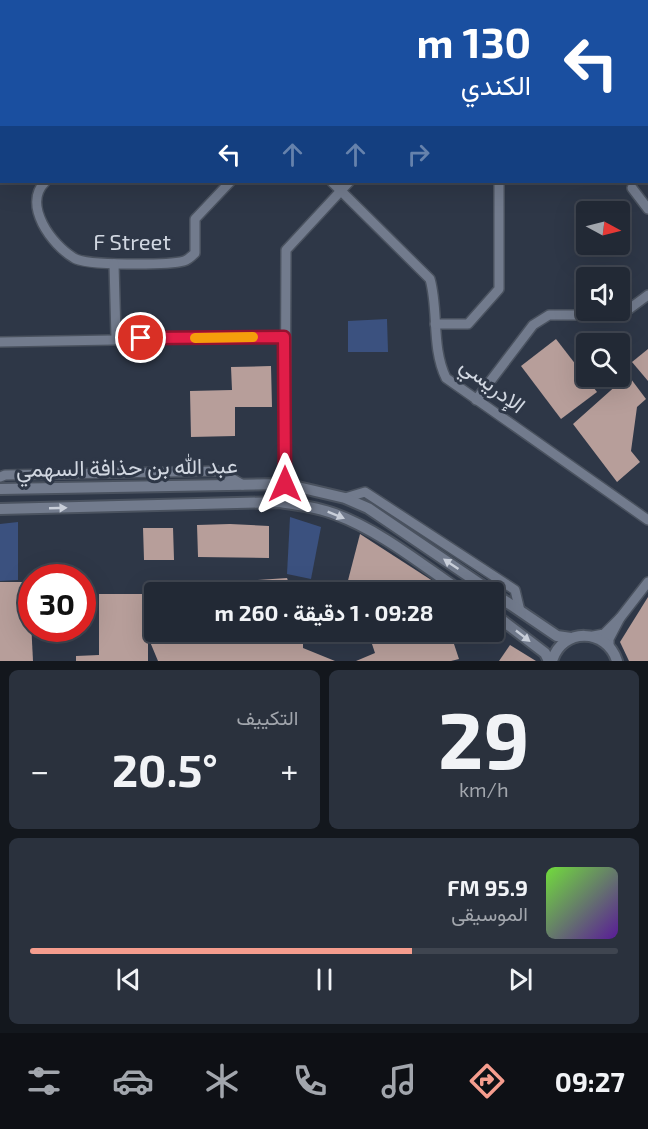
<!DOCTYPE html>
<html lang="ar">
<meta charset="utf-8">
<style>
body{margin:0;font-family:"Exo 2",Vazirmatn,sans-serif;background:#2a313d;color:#f1f3f6;direction:rtl;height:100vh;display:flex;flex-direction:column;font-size:22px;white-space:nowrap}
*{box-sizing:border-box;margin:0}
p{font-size:20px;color:#a2a6ad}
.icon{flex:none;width:33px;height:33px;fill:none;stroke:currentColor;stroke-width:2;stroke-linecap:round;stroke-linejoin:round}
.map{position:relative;height:661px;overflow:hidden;direction:ltr}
.details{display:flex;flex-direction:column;gap:9px;padding:9px;background:#13171d;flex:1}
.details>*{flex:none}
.guide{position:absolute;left:0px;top:0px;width:648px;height:183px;box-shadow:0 6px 24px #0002,0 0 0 2px #3f4550;direction:rtl;background:#1a4fa0;color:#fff;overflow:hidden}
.needle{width:39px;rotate:97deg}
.tools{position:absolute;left:576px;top:201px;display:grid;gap:12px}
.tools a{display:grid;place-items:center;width:54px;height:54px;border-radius:6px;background:#222935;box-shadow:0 6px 24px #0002,0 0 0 2px #3f4550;font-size:30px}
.speed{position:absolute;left:18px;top:564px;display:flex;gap:12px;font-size:30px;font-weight:700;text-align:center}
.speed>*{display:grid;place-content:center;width:78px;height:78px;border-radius:50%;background:#222935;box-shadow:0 6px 24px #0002,0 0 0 2px #3f4550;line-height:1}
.speed .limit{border:9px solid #d22;background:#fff;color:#111}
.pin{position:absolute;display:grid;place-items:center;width:51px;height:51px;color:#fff;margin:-26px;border:3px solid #fff;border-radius:50%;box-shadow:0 2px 6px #0007}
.me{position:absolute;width:66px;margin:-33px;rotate:0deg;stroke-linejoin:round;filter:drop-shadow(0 0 4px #0008)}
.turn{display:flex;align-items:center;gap:21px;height:126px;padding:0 18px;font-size:27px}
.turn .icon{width:78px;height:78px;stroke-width:2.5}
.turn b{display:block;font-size:42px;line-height:51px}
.lanes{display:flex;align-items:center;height:57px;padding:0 18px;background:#0003;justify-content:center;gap:30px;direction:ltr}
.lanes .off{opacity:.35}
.big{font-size:45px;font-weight:700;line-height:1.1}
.details .card{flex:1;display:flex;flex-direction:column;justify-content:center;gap:9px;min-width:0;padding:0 21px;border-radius:9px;background:#2a313d}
.details .dial{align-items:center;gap:0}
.dial b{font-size:78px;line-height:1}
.song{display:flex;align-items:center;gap:18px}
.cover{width:72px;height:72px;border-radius:9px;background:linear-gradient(135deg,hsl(100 70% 55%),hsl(270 70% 35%))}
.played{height:6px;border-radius:3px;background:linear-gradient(90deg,#f59d8e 65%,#3f4550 65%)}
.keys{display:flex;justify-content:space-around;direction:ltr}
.heat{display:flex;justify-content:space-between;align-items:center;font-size:33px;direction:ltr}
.details .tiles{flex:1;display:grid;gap:9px;grid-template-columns:1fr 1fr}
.card:last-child{grid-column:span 2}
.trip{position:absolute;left:144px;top:582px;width:360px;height:60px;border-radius:6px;background:#222935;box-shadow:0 6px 24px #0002,0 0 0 2px #3f4550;font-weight:700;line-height:60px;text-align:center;direction:rtl}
.tabs{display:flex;height:96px;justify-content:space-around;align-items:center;background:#0e1015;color:#a2a6ad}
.tabs .icon{width:42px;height:42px}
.tabs .on{color:#f59d8e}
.tabs b{font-size:27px;color:#f1f3f6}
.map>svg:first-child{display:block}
</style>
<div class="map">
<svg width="648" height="661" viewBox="0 0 648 661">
<rect width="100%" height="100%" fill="#2e3747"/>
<!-- green -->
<g fill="#3b517f">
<polygon points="387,319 388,352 348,352 348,321"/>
<polygon points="290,517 321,527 311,579 287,574"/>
<polygon points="18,522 18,580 0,581 0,524"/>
</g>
<!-- building -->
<g fill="#b79e9a">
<polygon points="556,339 597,392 561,419 521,366"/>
<polygon points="648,349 648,381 632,362"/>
<polygon points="271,366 272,407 235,407 235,436 191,437 190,391 232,390 231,367"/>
<polygon points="628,375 646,399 637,407 631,451 640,462 617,482 573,424"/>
<polygon points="230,524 269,526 269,558 198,557 197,525"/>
<polygon points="143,528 173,528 174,560 144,560"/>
<polygon points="360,534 439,585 423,592 345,592"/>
<polygon points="287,578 292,592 231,592 242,581"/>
<polygon points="0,582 29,582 33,661 0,661"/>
<polygon points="177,583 214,583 222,592 172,592"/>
<polygon points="99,594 154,594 154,632 303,632 303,648 335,661 158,661 148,637 148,661 76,661 76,656 99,655"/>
<polygon points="648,597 648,661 629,661 620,642"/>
<polygon points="368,632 436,632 438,636 450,632 459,659 451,661 356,661 375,653"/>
<polygon points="510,645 536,661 499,661"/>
</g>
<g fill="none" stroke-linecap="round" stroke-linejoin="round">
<defs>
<g id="minor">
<polyline points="288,0 289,2"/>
<polyline points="92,2 92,0"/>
<polyline points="435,2 436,0"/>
<polyline points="616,2 616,0"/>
<path d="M45 182C22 205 52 245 74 258 85 266 169 265 184 261 188 260 192 256 195 253V219L230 182"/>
<path d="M332 182 430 279C439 311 431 347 446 378L648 520"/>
<polyline points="632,188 648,209"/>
<polyline points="114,264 116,338"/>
<polyline points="435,324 468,324 499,289 499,182"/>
<polyline points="0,342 284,337"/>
<polyline points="476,400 533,325 549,315 621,315 648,295"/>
<polyline points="0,477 5,475 219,471 243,485"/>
<polyline points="285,484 286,250 349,182"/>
<polyline points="345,498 365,492 515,590 520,611"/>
<polyline points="620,618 648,582"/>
<polyline points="593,636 604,634 620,618 609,639 609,646"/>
</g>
<g id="tertiary">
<polyline points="0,489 285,484 345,498 368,508 557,636 571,638"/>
<path d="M0 509 280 502C298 505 317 507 335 514 381 531 422 565 462 592"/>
<polyline points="494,614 545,653 549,661"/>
<path d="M552 661C562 627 607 628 617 661"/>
</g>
</defs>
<!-- minor casing -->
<use href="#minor" stroke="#4a525f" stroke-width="12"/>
<!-- tertiary casing -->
<use href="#tertiary" stroke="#4a525f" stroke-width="14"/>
<!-- minor -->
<use href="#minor" stroke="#727b8d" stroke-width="9"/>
<!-- tertiary -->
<use href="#tertiary" stroke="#727b8d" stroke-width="10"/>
</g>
<!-- one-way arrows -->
<defs><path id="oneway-solid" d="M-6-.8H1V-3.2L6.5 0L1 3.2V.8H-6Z" transform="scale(1.5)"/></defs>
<g fill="#c8ced9">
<use href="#oneway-solid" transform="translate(58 508) rotate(-2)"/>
<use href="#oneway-solid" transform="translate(336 515) rotate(22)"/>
<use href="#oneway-solid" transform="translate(451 564) rotate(-146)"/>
<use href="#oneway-solid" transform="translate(523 636) rotate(38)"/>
</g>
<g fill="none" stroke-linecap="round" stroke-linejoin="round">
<defs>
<polyline id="route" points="141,338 284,337 285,484"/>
</defs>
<!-- route casing -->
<use href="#route" stroke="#92132f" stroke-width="15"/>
<!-- route -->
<use href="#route" stroke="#e11d48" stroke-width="10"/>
<!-- slow -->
<polyline stroke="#f59e0b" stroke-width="10" points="195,338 253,337"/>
</g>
<g text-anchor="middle" stroke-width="6" stroke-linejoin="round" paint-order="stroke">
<!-- street labels -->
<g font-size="22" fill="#d1d7e1" stroke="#2e3747">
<text x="132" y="250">F Street</text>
<text transform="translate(493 385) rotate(38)" y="8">الإدريسي</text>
<text transform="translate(127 467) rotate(-1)" y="8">عبد الله بن حذافة السهمي</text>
</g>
</g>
</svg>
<div class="tools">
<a><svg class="needle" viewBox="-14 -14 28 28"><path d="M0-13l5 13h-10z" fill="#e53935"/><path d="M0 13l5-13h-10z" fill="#a2a6ad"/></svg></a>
<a><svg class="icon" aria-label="sound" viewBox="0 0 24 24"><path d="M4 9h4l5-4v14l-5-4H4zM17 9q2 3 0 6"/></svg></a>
<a><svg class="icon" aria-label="search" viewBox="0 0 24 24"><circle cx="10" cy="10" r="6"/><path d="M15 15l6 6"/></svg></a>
</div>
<div class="speed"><div class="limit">30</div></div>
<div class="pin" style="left:141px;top:338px;background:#d93025"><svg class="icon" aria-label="arrive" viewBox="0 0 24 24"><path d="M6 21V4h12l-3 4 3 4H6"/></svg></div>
<svg class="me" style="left:285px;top:484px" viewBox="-20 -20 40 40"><path d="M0-17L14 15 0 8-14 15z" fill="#e11d48" stroke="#fff" stroke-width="4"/></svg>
<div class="trip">09:28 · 1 دقيقة · 260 m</div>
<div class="guide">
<div class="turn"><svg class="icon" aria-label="left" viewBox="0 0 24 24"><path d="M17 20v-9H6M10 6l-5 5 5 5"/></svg><div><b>130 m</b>الكندي</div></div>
<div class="lanes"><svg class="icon" aria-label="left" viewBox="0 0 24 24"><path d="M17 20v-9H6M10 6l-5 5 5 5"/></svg><svg class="icon off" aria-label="ahead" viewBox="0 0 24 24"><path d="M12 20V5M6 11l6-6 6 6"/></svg><svg class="icon off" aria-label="ahead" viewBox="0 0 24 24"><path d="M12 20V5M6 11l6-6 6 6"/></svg><svg class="icon off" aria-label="right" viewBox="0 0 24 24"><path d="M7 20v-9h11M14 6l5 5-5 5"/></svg></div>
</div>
</div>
<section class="details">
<div class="tiles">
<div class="card dial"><b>29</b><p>km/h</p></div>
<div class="card"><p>التكييف</p>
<div class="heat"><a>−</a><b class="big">20.5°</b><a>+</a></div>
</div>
<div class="card">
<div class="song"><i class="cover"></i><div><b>95.9 FM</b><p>الموسيقى</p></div></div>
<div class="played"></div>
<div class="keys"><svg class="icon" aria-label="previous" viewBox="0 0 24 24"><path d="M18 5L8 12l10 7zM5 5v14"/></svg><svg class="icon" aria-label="pause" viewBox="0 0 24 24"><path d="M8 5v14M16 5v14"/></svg><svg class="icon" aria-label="next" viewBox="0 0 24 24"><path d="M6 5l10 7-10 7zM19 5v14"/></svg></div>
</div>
</div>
</section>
<nav class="tabs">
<b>09:27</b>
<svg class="icon on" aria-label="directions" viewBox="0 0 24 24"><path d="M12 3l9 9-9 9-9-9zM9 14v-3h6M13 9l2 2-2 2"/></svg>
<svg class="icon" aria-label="music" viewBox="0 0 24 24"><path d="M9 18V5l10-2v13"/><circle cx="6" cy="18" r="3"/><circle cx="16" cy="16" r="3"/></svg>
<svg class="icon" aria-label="phone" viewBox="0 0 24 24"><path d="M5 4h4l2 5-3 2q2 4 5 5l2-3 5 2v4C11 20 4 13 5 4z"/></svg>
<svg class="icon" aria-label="climate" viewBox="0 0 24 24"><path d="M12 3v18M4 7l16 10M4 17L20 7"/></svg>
<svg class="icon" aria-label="car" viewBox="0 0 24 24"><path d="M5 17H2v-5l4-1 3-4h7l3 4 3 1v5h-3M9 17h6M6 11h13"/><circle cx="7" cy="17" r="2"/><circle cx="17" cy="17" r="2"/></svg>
<svg class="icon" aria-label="filters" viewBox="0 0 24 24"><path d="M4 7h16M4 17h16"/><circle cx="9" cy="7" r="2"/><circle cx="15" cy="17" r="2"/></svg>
</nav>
